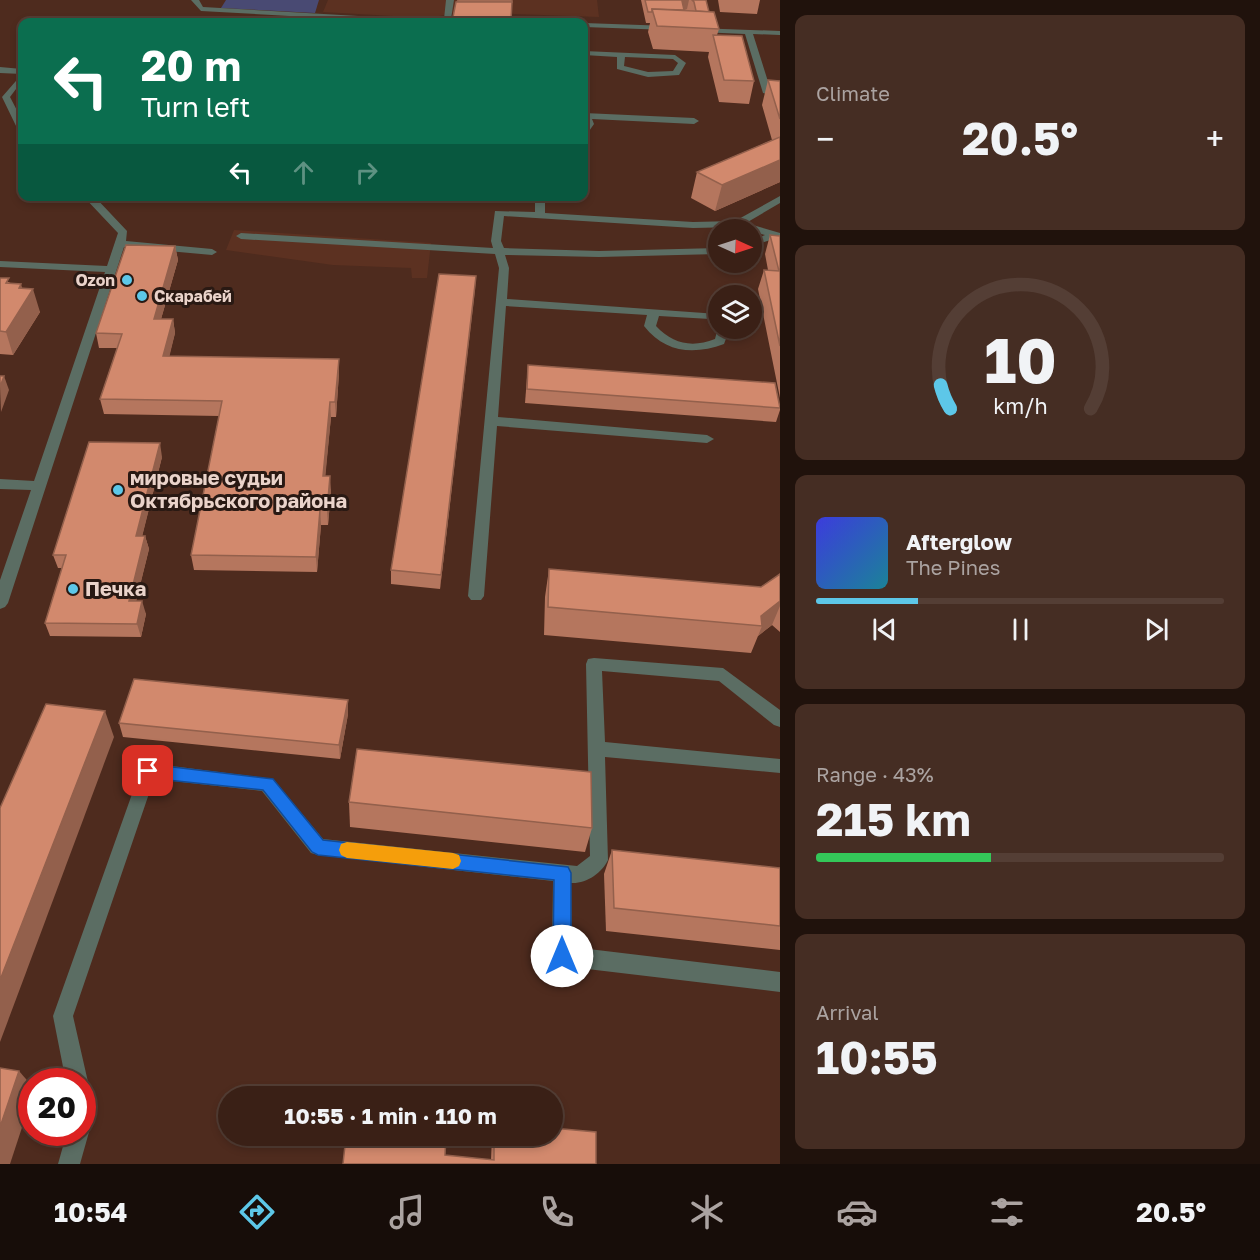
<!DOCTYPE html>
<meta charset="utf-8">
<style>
body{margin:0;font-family:"Golos Text",sans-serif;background:#452d23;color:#f1f3f6;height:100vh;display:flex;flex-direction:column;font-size:22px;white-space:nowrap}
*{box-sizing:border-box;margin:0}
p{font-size:20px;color:#aba3a1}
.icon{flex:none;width:33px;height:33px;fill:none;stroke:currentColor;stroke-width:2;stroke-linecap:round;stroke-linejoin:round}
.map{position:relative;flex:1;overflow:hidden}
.details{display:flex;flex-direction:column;gap:15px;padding:15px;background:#20120c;width:480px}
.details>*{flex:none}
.guide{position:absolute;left:18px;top:18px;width:570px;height:183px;border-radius:12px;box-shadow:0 3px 9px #0003,0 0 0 2px #543e35;background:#0b6e4f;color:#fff;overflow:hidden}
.needle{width:39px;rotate:93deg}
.tools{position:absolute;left:708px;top:219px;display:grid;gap:12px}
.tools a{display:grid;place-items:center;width:54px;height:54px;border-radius:50%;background:#3a2016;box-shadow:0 3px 9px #0003,0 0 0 2px #543e35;font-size:30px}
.speed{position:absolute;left:18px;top:1068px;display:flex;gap:12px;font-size:30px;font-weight:700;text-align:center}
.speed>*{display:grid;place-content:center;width:78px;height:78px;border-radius:50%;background:#3a2016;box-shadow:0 3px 9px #0003,0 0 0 2px #543e35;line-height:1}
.speed .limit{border:9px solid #d22;background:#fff;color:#111}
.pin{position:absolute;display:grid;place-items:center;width:51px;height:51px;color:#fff;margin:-26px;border-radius:12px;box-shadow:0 3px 9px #0006}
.me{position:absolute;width:66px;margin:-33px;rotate:0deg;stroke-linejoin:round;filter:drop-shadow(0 0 4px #0008)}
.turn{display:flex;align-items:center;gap:21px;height:126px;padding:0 24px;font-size:27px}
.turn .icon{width:78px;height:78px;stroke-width:2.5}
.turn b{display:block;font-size:42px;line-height:51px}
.lanes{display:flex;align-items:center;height:57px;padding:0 24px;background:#0003;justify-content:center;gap:30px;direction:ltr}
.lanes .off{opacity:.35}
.big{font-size:45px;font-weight:700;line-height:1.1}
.details .card{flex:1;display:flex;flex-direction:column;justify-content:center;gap:9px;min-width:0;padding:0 21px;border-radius:12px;background:#452d23}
.details .dial{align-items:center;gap:0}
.dial svg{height:156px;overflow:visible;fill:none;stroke:#543e35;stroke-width:7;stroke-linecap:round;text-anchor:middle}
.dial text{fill:#f1f3f6;stroke:none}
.song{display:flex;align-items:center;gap:18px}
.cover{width:72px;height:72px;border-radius:9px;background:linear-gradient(135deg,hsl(240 70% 55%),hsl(190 70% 35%))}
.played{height:6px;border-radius:3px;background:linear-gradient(90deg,#5dc7e8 25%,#543e35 25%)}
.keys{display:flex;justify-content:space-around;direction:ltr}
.heat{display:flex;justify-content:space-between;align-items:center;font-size:33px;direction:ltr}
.charge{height:9px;border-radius:4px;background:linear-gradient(90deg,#34c759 43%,#543e35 0)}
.trip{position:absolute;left:218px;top:1086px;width:345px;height:60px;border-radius:30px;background:#3a2016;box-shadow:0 3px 9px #0003,0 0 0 2px #543e35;font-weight:700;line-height:60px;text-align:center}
.tab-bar{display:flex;height:96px;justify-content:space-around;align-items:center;background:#170d09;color:#aba3a1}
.tab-bar .icon{width:42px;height:42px}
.tab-bar .selected{color:#5dc7e8}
.tab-bar b{font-size:27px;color:#f1f3f6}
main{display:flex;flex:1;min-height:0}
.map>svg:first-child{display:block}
</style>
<main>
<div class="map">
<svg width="780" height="1164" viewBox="0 0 780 1164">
<rect width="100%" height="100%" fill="#4e2b1e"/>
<!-- built -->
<g fill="#5c3121">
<polygon points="328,0 597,0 599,17 462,12 428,18 323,12"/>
<polygon points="234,230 431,243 427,278 412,278 411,268 333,265 226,250"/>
</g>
<!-- green -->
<polygon fill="#494a73" points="226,0 319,0 315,13 221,8"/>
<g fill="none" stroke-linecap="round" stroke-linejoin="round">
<!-- minor -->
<g fill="#5b6d63" fill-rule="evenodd">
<polygon points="191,0 199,0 203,7 428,20 432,22 396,22 201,11"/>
<polygon points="446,0 454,0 451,19 531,20 535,22 434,22 444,19"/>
<polygon points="584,23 669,26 673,28 669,30 584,27"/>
<polygon points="696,28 780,31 780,35 753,34 771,91 780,91 780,97 763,93 745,34 699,32 696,32"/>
<path d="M584 51 675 55 686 63 679 75 648 77 617 69V57L584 55ZM625 57 673 59 678 63 673 71 648 72 624 66Z"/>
<polygon points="0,67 22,69 22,81 10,97 22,120 22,131 17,128 2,97 22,74 0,73"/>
<polygon points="584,113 694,118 699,121 694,124 592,119 594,124 587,134 584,135"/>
<polygon points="83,196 94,196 127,231 126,241 212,249 217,252 212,255 124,247 8,603 5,607 0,609 0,580 31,490 0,489 0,479 34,481 105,272 0,267 0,261 107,266 118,233"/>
<path d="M535 196H545V213L693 222 735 221 780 196V203L746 223 780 233V239L776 238 752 246V240L765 235 737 227 693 228 504 216 501 241 504 248 599 251 718 248V254L599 257 505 255 509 268 507 299 718 314V325L710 319 659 316 656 326C673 344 692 348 715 339L718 327 730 328 724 344C694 355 665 353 644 326L647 315 506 306 498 417 707 435 714 439 707 443 497 426 484 596 481 600H471L468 596 499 268 495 254 241 239 236 236 241 233 493 248 491 241 495 211 535 212Z"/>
<path d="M594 658 723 668 780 710V727L774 725 719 681 602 671 605 742 780 759V773L605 757 608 860C602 873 586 884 571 883L572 947 780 972V992L562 966 555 963 552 956 553 881 318 855 311 853 262 791 154 779 73 1016 88 1082 82 1090V1082H66L53 1016 142 766 148 763 273 779 323 839 577 866 590 856 586 664 588 659Z"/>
<polygon points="82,1097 90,1100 93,1114 90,1122 85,1124 89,1132 80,1164 58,1164 67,1132 82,1132"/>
</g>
</g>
<!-- wall -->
<g fill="#b5765e">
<polygon points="512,0 510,22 453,22 453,17 457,2"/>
<polygon points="641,0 706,0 709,12 719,29 717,35 754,81 749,104 719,102 708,57 709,52 653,49 648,32 650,23 646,23"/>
<polygon points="718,0 760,0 757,14 720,12"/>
<polygon points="768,80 780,81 780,182 715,211 691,198 697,172 772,140 762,105"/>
<polygon points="475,196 529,196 528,202 475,199"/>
<polygon points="770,235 780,236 780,398 758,289 764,270 768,270 765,254"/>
<polygon points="175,246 178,260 161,319 173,319 175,333 169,356 339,373 336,417 331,417 325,476 331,491 328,525 321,525 317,572 194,570 191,555 219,416 104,414 100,399 117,348 99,348 96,333"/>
<polygon points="476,276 440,589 391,584 391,570"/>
<polygon points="0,278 23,289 40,312 13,355 0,354"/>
<polygon points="528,365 780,406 780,410 776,422 525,403"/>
<polygon points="162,457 142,536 145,536 149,549 136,601 146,614 141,637 50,636 45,623 62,568 58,568 53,555"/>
<polygon points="549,569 761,587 780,574 780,632 772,625 758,636 751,653 544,635 545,597"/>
<polygon points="348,714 340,759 123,737 119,723"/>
<polygon points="349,802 592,828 585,852 350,827"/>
<polygon points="612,850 780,868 780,950 606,931 604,874"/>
<polygon points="492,1136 552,1136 596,1164 343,1164 445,1155 491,1160"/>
</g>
<!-- shaded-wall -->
<g fill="#93604c">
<polygon points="685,0 689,0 687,9 680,12 682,1"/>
<polygon points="780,160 780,182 715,211 722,185"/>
<polygon points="175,246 178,260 157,333 154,319"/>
<polygon points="476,276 475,290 440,589 441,575"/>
<polygon points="21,284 26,300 33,289 40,312 13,355 6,332 19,288"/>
<polygon points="173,319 175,333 166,371 163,356"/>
<polygon points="339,359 339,373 336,417 335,402"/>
<polygon points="4,376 9,390 1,412 0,387"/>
<polygon points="330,402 331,417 324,491 323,476"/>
<polygon points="160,443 162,457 139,549 136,536"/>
<polygon points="330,476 331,491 328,525 327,510"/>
<polygon points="320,510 321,525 317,572 316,557"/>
<polygon points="145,536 149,549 133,614 129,601"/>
<polygon points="142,601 146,614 141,637 137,624"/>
<polygon points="780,601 780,606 772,625 758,636 762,626 761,616"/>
<polygon points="348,700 348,714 340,759 339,745"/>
<polygon points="105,711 114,737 0,1042 0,980"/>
<polygon points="19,1071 32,1086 32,1097 10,1164 0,1164 0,1127"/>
</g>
<!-- building -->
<g fill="#d2896d" stroke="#93604c" stroke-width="1.5">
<polygon points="458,0 512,0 512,2 457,2"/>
<polygon points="645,0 685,0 682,1 684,10 652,9 652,12 648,12"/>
<polygon points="692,0 706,0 709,12 696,11 694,2"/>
<polygon points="456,2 512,2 511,20 453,17"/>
<polygon points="652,9 714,12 719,29 657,26"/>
<polygon points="378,18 407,19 406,22 376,22"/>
<polygon points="713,35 742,36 754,81 724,80"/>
<polygon points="768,80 780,81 780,119"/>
<polygon points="780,137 780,160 722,185 697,172"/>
<polygon points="770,235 780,236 780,346 764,270 779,271"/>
<polygon points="126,245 175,246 154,319 173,319 163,356 339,359 335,402 330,402 323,476 330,476 327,510 320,510 316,557 191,555 222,401 100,399 122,334 96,333"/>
<polygon points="439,274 476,276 441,575 391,570"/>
<polygon points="0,278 9,278 6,283 21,284 19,288 33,289 6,332 0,331"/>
<polygon points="528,365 775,383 780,408 527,389"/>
<polygon points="0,376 4,376 0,387"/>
<polygon points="89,442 160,443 136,536 145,536 129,601 142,601 137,624 45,623 66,555 53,555"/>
<polygon points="549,569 761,587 780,574 780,601 761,616 762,626 548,607"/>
<polygon points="134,679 348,700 339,745 119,723"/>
<polygon points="46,704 105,711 0,980 0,808"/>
<polygon points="357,749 591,772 592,828 349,802"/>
<polygon points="612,850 780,868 780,926 614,908"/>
<polygon points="0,1068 19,1071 0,1127"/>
<polygon points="552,1128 596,1132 596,1164 343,1164 346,1136 446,1136 445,1155 494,1160 494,1136 552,1136"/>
</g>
<!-- route -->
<polygon fill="#1a73e8" stroke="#114b97" stroke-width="1.5" points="148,764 273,779 323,840 568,867 571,873 571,956 568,963 562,965 556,963 553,956 554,880 318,855 312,852 263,790 148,778 142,776 140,771 142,766"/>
<!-- slow -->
<polygon fill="#f59e0b" points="347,842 453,853 459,855 461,861 459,866 453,869 347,858 341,855 339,850 341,844"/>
<!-- markers -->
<g fill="#5dc7e8" stroke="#291913" stroke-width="2">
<circle cx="127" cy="280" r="6"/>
<circle cx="142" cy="296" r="6"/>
<circle cx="118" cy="490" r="6"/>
<circle cx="73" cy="589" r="6"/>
</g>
<g text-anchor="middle" stroke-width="6" stroke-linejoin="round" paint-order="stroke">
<!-- far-poi labels -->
<g font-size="16" font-weight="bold" fill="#ead3ca" stroke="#291913" text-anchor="end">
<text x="115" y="286">Ozon</text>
<text x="154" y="302" text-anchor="start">Скарабей</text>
</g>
<!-- poi labels -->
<g font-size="20" font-weight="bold" fill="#ead3ca" stroke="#291913" text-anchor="start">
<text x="130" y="485">мировые судьи<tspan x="130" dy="23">Октябрьского района</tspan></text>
<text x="85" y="596">Печка</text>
</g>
</g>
</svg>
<div class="tools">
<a><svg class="needle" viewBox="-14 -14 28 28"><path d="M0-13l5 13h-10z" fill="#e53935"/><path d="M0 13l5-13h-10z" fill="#aba3a1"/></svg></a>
<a><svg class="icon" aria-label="layers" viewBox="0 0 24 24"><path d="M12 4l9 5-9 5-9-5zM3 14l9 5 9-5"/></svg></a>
</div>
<div class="speed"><div class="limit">20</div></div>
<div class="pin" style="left:148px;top:771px;background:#d93025"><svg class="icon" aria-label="arrive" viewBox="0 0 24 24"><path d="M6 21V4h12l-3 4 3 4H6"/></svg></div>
<svg class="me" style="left:562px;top:956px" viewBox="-20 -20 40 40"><circle r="19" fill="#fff"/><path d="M0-13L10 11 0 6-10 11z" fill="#1a73e8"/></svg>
<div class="trip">10:55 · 1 min · 110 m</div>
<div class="guide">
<div class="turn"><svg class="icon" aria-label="left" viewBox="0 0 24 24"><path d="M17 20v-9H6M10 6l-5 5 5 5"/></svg><div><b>20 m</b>Turn left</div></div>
<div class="lanes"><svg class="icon" aria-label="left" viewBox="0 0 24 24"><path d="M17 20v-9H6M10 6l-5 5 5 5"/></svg><svg class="icon off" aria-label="ahead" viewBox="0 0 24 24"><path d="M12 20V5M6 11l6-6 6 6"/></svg><svg class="icon off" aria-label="right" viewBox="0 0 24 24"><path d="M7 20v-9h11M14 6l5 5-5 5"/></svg></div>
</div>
</div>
<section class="details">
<div class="card"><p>Climate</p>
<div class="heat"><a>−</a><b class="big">20.5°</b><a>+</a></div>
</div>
<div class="card dial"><svg viewBox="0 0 100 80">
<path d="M14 69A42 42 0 1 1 86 69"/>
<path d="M14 69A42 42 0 0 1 9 57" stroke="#5dc7e8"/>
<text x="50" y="56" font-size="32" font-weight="700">10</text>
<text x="50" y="72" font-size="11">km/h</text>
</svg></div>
<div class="card">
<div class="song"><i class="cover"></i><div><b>Afterglow</b><p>The Pines</p></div></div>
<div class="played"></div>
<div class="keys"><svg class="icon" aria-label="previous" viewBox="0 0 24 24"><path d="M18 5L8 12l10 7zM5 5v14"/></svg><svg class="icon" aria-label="pause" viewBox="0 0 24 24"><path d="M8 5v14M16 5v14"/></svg><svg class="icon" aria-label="next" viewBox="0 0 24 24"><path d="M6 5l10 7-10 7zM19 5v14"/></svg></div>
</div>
<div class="card"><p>Range · 43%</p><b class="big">215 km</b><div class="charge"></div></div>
<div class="card"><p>Arrival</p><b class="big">10:55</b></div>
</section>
</main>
<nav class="tab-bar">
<b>10:54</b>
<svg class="icon selected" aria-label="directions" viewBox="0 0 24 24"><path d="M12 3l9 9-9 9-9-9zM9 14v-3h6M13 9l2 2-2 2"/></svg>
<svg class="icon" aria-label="music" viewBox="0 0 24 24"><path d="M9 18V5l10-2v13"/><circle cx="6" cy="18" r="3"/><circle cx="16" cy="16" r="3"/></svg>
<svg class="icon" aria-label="phone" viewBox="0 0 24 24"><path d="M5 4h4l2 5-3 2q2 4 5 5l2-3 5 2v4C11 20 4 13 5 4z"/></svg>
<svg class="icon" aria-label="climate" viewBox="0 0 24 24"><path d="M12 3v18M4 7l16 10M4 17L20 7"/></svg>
<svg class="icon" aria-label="car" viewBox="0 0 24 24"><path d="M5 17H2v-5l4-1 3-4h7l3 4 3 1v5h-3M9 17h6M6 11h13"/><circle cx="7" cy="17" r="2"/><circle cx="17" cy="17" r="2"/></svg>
<svg class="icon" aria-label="filters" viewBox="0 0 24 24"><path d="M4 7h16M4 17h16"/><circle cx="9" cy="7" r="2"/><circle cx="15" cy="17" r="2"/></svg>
<b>20.5°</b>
</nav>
